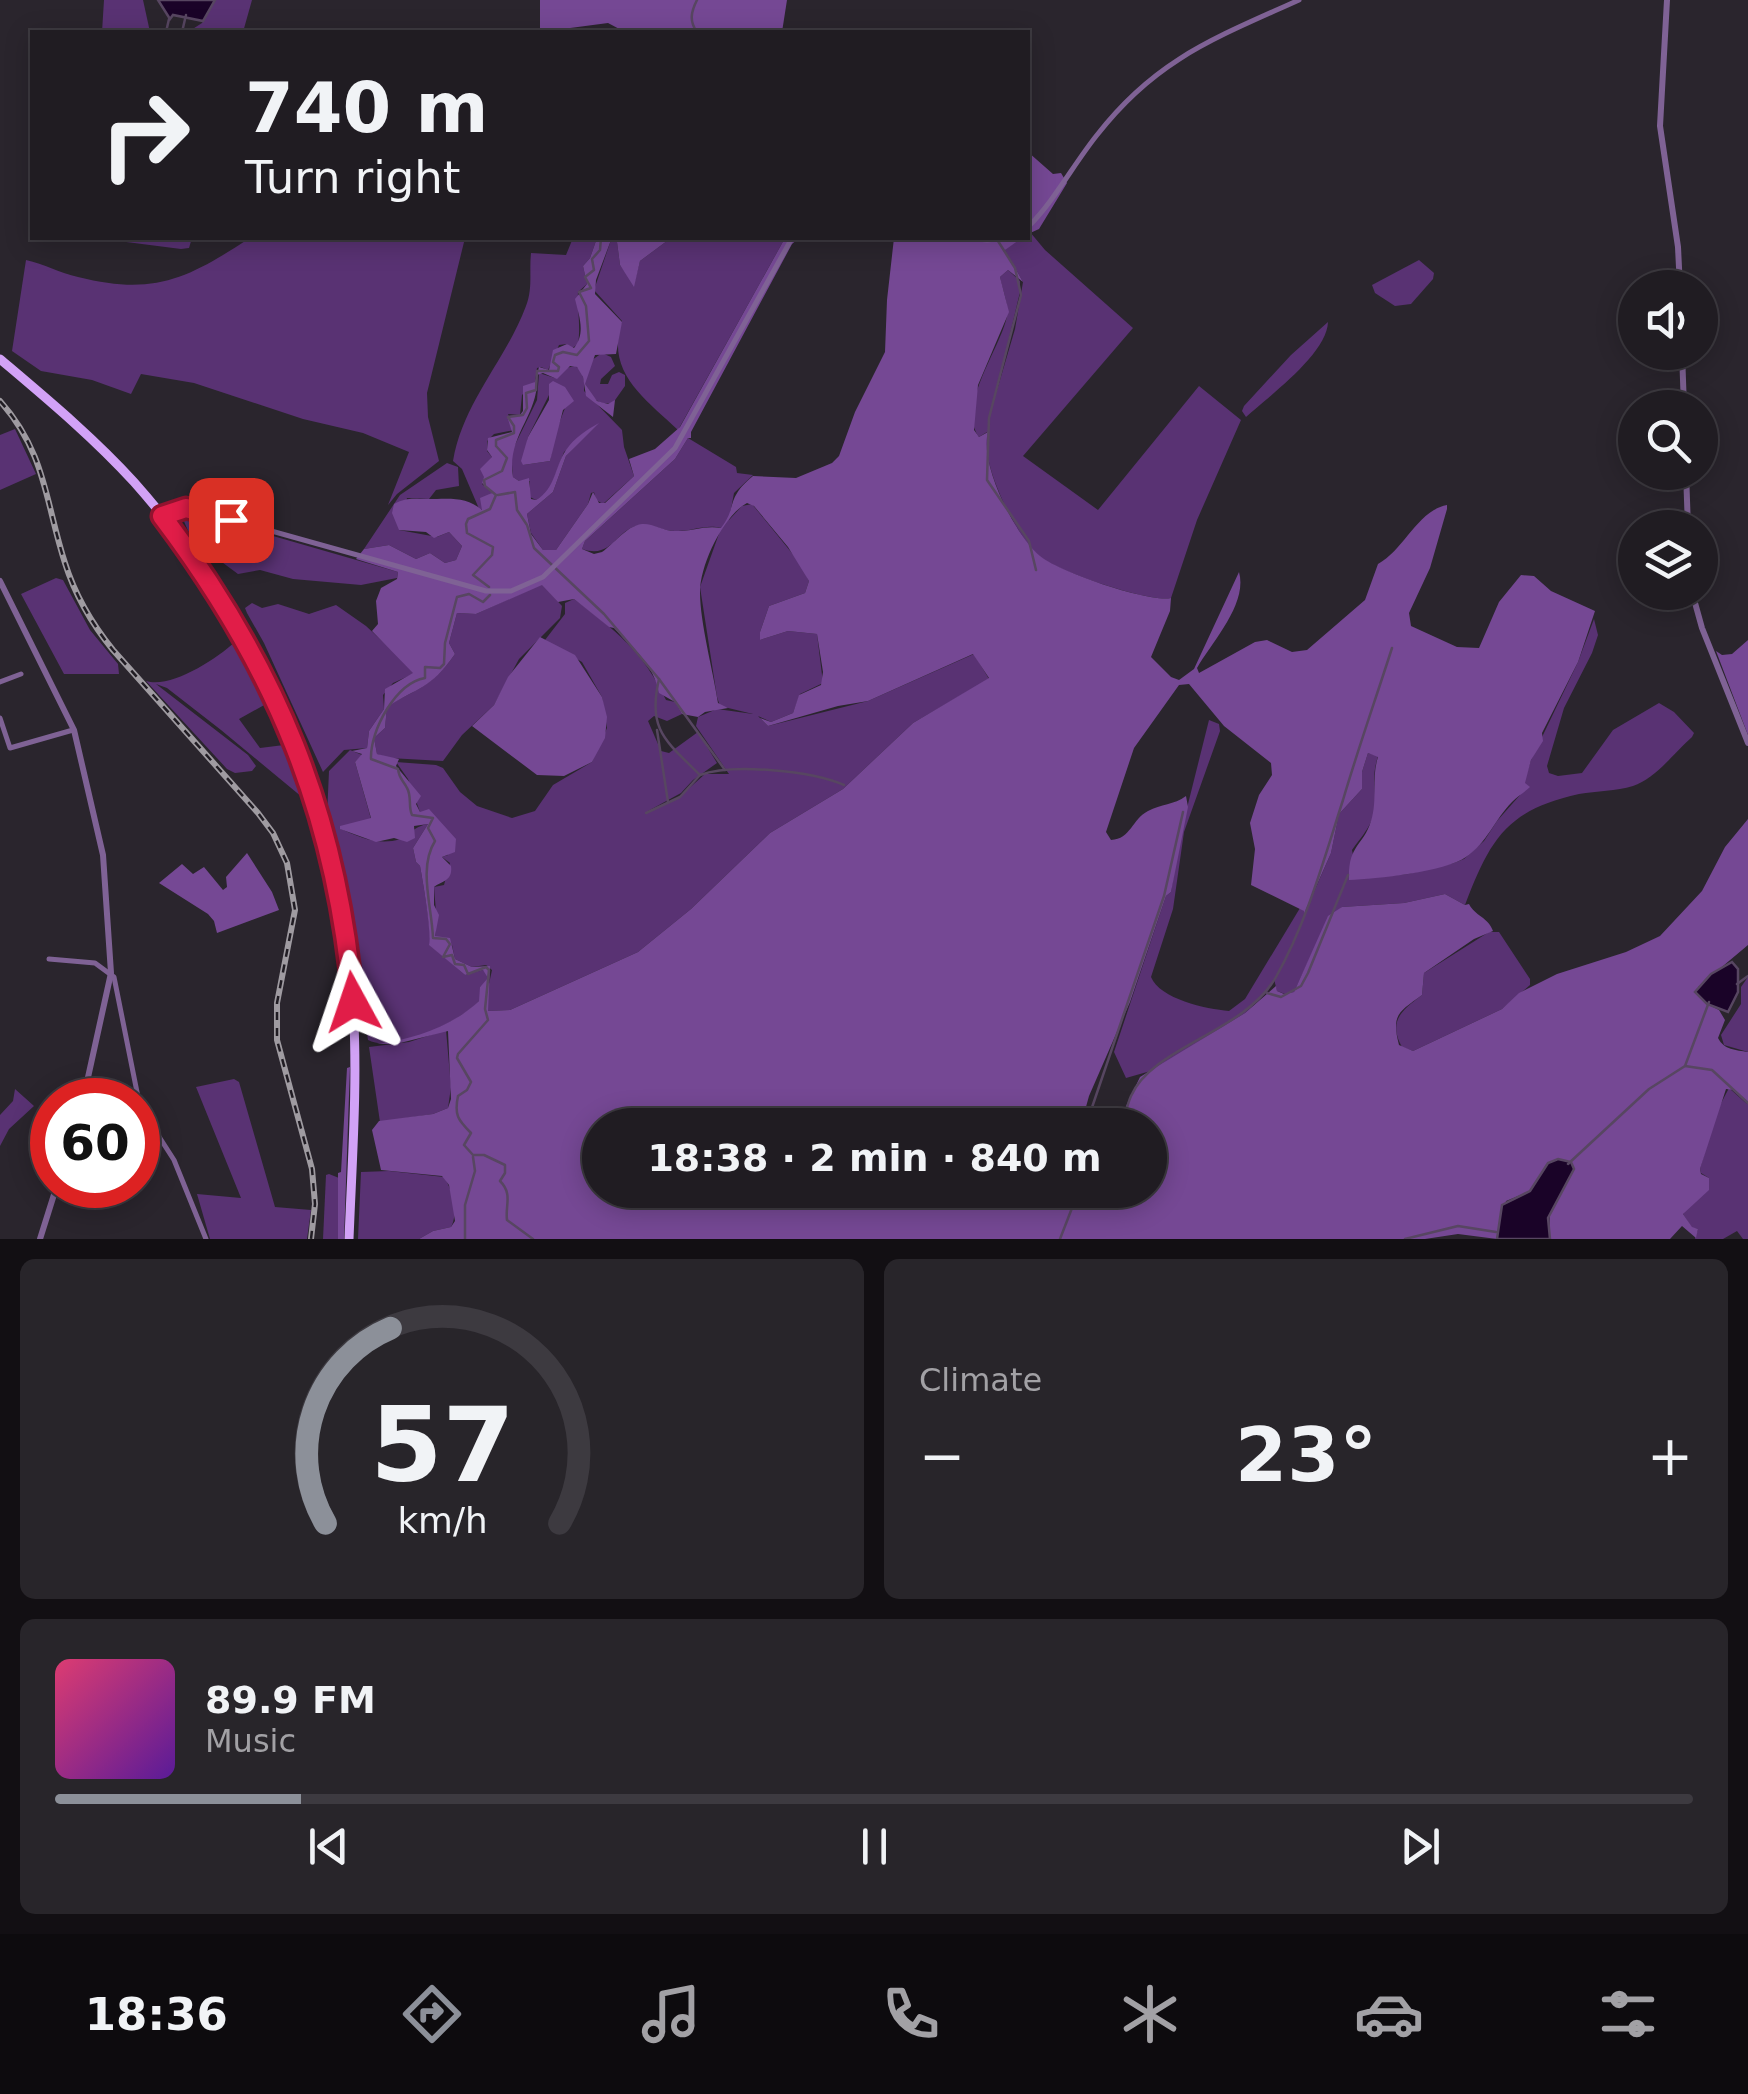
<!DOCTYPE html>
<meta charset="utf-8">
<style>
body{margin:0;font-family:"DejaVu Sans",sans-serif;background:#28252a;color:#f1f3f6;height:100vh;display:flex;flex-direction:column;font-size:38px;white-space:nowrap}
*{box-sizing:border-box;margin:0}
p{font-size:32px;color:#a2a1a5}
.icon{flex:none;width:55px;height:55px;fill:none;stroke:currentColor;stroke-width:2;stroke-linecap:round;stroke-linejoin:round}
.map{position:relative;height:1239px;overflow:hidden}
.sheet{display:flex;flex-direction:column;gap:20px;padding:20px;background:#120f13;flex:1}
.sheet>*{flex:none}
.hud{position:absolute;left:30px;top:30px;width:1000px;height:210px;border-radius:0px;box-shadow:0 5px 25px #0003,0 0 0 2px #3d3a40;background:#201c22;color:#f1f3f6;overflow:hidden}
.fabs{position:absolute;left:1618px;top:270px;display:grid;gap:20px}
.fabs a{display:grid;place-items:center;width:100px;height:100px;border-radius:50%;background:#201c22;box-shadow:0 5px 25px #0003,0 0 0 2px #3d3a40;font-size:50px}
.speed{position:absolute;left:30px;top:1078px;display:flex;gap:20px;font-size:50px;font-weight:700;text-align:center}
.speed>*{display:grid;place-content:center;width:130px;height:130px;border-radius:50%;background:#201c22;box-shadow:0 5px 25px #0003,0 0 0 2px #3d3a40;line-height:1}
.speed .limit{border:15px solid #d22;background:#fff;color:#111}
.pin{position:absolute;display:grid;place-items:center;width:85px;height:85px;color:#fff;margin:-42px;border-radius:20px;box-shadow:0 5px 15px #0006}
.me{position:absolute;width:110px;margin:-55px;rotate:355deg;stroke-linejoin:round;filter:drop-shadow(0 0 8px #0008)}
.turn{display:flex;align-items:center;gap:35px;height:210px;padding:0 50px;font-size:45px}
.turn .icon{width:130px;height:130px;stroke-width:2.5}
.turn b{display:block;font-size:70px;line-height:85px}
.big{font-size:75px;font-weight:600;line-height:1.1}
.sheet .tile{flex:1;display:flex;flex-direction:column;justify-content:center;gap:15px;min-width:0;padding:0 35px;border-radius:15px;background:#28252a}
.sheet .dial{align-items:center;gap:0}
.dial svg{height:260px;overflow:visible;fill:none;stroke:#3d3a40;stroke-width:7;stroke-linecap:round;text-anchor:middle}
.dial text{fill:#f1f3f6;stroke:none}
.song{display:flex;align-items:center;gap:30px}
.cover{width:120px;height:120px;border-radius:15px;background:linear-gradient(135deg,hsl(340 70% 55%),hsl(270 70% 35%))}
.played{height:10px;border-radius:5px;background:linear-gradient(90deg,#8c9099 15%,#3d3a40 15%)}
.keys{display:flex;justify-content:space-around;direction:ltr}
.heat{display:flex;justify-content:space-between;align-items:center;font-size:55px;direction:ltr}
.sheet .tiles{flex:1;display:grid;gap:20px;grid-template-columns:1fr 1fr}
.tile:last-child{grid-column:span 2}
.trip{position:absolute;left:582px;top:1108px;width:585px;height:100px;border-radius:50px;background:#201c22;box-shadow:0 5px 25px #0003,0 0 0 2px #3d3a40;font-weight:600;line-height:100px;text-align:center}
.dock{display:flex;height:160px;justify-content:space-around;align-items:center;background:#0d0b0e;color:#a2a1a5}
.dock .icon{width:70px;height:70px}
.dock .selected{color:#8c9099}
.dock b{font-size:45px;color:#f1f3f6}
.map>svg:first-child{display:block}
</style>
<div class="map">
<svg width="1748" height="1239" viewBox="0 0 1748 1239">
<rect width="100%" height="100%" fill="#2a252d"/>
<!-- green -->
<g fill="#593273" fill-rule="evenodd">
<polygon points="104,0 143,0 150,32 102,32"/>
<polygon points="216,0 252,0 243,32 188,32 202,23"/>
<path d="M1030 232 1045 250 1133 328 1023 456 1098 510 1199 386 1241 420 1197 520 1171 598C1150 603 1057 571 1040 557 1016 536 980 464 987 432L979 437C956 406 1001 348 1007 316 1009 305 1002 288 1000 277L1008 270 1020 281V292L995 397 1015 329 1023 282 1005 250 1009 244 1028 238Z"/>
<polygon points="95,238 192,238 189,248 181,249"/>
<path d="M250 238H465L427 393 428 417 439 461 397 494 388 505 409 452 363 433 303 419 194 383 141 374 131 394 92 380 41 371 12 351 26 260C44 264 60 273 78 277 154 296 187 279 250 238Z"/>
<path d="M573 238H597L590 258 583 266 587 284 578 292C577 310 581 325 578 344L571 349 567 344 559 345 548 370 541 367 537 368 535 382 522 395 520 415 508 414 514 430 494 434 487 441V451L492 457 482 484 492 493 481 501 483 508 480 511 462 469 453 461C463 402 506 360 526 306 533 288 529 271 531 253L566 255Z"/>
<path d="M671 238H785L678 430C644 398 605 372 622 321L594 290 611 240 617 242 620 265 634 284 640 261Z"/>
<polygon points="1419,260 1434,273 1433,279 1411,304 1395,306 1375,293 1372,285"/>
<path d="M1328 322C1327 354 1269 396 1246 417L1242 411 1244 406 1291 355Z"/>
<path d="M602 353 611 357 615 366 601 379 600 384H608L612 375 619 372 625 375V386L613 403C597 406 590 396 584 383V391L622 430 624 447 634 476 603 504 596 500 594 492 591 493 588 504 556 550H543L531 533 527 514 553 492 566 456 594 426 564 452 549 492 536 500 530 497V481H519L513 477 511 453 537 400 539 373 555 378 566 368 575 366 581 370 584 381 592 360ZM551 391 565 408 555 434 550 461 523 465 528 437Z"/>
<polygon points="15,429 36,474 0,490 0,435"/>
<path d="M688 438 736 467 737 473 753 475 734 493 729 520 742 506 752 504 800 563 809 581 805 593 769 606 760 632V640L788 631 817 634 823 683 800 694 793 713 771 722 758 716 768 726 868 701 974 654 989 679 913 723 843 789 770 833 691 909 638 952 510 1010 488 1011 486 998 492 970 486 965 472 967 455 959 452 945 435 936C438 918 435 905 434 887L444 885 450 863 442 857 448 855 450 835 432 814 420 812 408 779 396 762 436 765 443 768 460 792 477 806 512 818 535 811 553 785 592 762 607 728 602 697 582 662 545 640 565 614V603L574 599C616 631 643 651 666 700L675 702 682 714 667 721 654 716 648 721 661 751 669 753 698 732 717 763 693 780 681 793 648 811 677 799 705 774H729L696 726 698 717 717 709 753 714 720 706 717 697 700 587 721 528C704 524 692 532 675 531 664 531 653 524 643 525 615 526 615 560 582 549L585 541 675 459Z"/>
<polygon points="447,463 458,467 459,486 436,490 429,499 407,498 399,530 437,537 449,532 462,546 456,560 445,563 430,553 416,559 389,545 364,549 400,495"/>
<polygon points="180,512 190,512 398,572 397,578 361,585 293,579 260,570 238,574 192,540"/>
<polygon points="56,578 63,580 90,630 118,664 119,674 64,674 21,594"/>
<path d="M542 584 562 606 560 618 519 659 494 705 462 735 443 761 389 758 377 754 374 738 385 728 387 706C417 689 432 687 455 654L449 643 457 613 476 614Z"/>
<polygon points="252,603 262,608 278,604 309,614 336,605 366,626 413,670 413,674 393,683 383,695 384,709 369,731 367,748 344,750 323,772 264,643 247,613 245,608"/>
<path d="M1594 619 1598 635 1592 653 1564 708 1547 766 1549 773 1558 776 1582 773 1613 730 1659 703 1674 712 1694 733 1692 737C1675 752 1655 779 1633 786 1616 791 1597 791 1579 794 1506 810 1490 840 1465 905L1445 894 1404 903 1342 907 1314 949 1294 992 1285 994 1277 991 1274 979 1268 991 1245 1013 1154 1070 1126 1078 1114 1052 1166 896 1171 892 1179 840 1209 720 1219 724 1220 731 1184 832 1173 909 1151 977C1160 999 1206 1009 1229 1011L1245 999 1300 908 1305 911 1307 908 1331 853 1339 814 1362 789V772L1368 753 1378 756C1371 779 1376 786 1375 806 1374 824 1362 836 1352 850L1358 879 1408 874 1454 863 1464 859 1484 841 1497 821 1520 795 1531 760 1578 662Z"/>
<path d="M235 642 266 704 239 719 260 748 284 745 308 802 221 730 167 688 156 684 248 755 256 766 252 771 235 773 227 769 146 681C170 689 215 660 235 642Z"/>
<path d="M350 750 362 755 355 762 371 819 341 829C359 837 379 846 400 839 411 835 412 827 428 824L413 848 416 862 420 866C423 882 432 935 430 945L465 975 483 970 488 973 487 981 480 987 481 999C462 1021 394 1054 368 1040L342 873 327 816 329 771Z"/>
<path d="M1489 932H1499L1530 979V985L1502 1009 1413 1051 1402 1047C1388 1021 1401 1011 1422 995L1424 973Z"/>
<polygon points="1748,977 1748,1052 1724,1045 1721,1035 1741,1004 1741,987"/>
<polygon points="446,1030 451,1087 448,1108 433,1114 380,1122 369,1047 409,1042"/>
<polygon points="234,1079 239,1082 275,1207 311,1210 307,1239 210,1239 197,1194 241,1198 196,1087"/>
<polygon points="1729,1088 1748,1105 1748,1239 1743,1239 1737,1231 1723,1239 1695,1239 1698,1229 1692,1228 1683,1214 1709,1178 1701,1173 1700,1169 1716,1113"/>
<polygon points="15,1089 34,1106 9,1129 0,1146 0,1115 13,1101"/>
<path d="M389 1171 444 1177C452 1189 459 1214 451 1227L433 1231 419 1239H358L361 1172Z"/>
<polygon points="329,1174 339,1178 338,1239 323,1239 326,1175"/>
</g>
<!-- forest -->
<g fill="#754894" fill-rule="evenodd">
<polygon points="540,0 787,0 782,32 625,32 608,23 540,32"/>
<polygon points="1028,152 1053,174 1061,173 1067,183 1039,229 1028,234"/>
<path d="M597 238H671L640 261 634 287 620 265 617 242 611 240 596 280 595 294 622 322 616 354 595 355 585 384 597 401 608 404 615 400 613 417 586 396 583 377 577 367 570 366 557 379 543 373 537 375C540 415 506 435 513 477L519 481 529 478 531 499 536 500C556 488 554 468 566 450 574 438 588 429 599 423L566 456 553 492 527 514 531 534 543 550H556L588 504 593 492 599 503H605L634 476 629 459 655 449 680 427 785 238H799L792 244 691 432V438H688L675 459 585 541 582 549 594 554 602 552C614 544 626 526 642 524 652 523 664 531 674 531 691 532 704 525 721 528 738 506 725 499 753 476L796 478 832 463 839 456 855 412 885 352 887 300 894 238H1022L1005 250 1023 282 1008 270 1000 277 1009 312 978 385 974 430 979 437 988 432C979 464 1015 535 1040 556 1057 571 1149 603 1171 598L1170 611 1151 657 1171 677 1179 680 1194 669 1239 572C1248 604 1212 642 1197 668L1199 673 1255 642 1267 640 1292 652 1307 650 1365 600 1378 564C1405 549 1417 511 1447 505V509L1430 568 1409 613 1411 626 1457 647 1479 648 1499 602 1521 575 1534 576 1551 591 1595 611 1578 662 1542 733 1543 741 1531 760 1525 783 1530 787C1525 792 1518 796 1512 802 1495 819 1487 843 1466 857 1445 872 1376 879 1349 880 1348 844 1363 847 1371 821 1378 799 1371 779 1378 757L1368 753 1362 772V789L1339 814 1331 853 1304 914V911L1251 885 1255 849 1250 823 1259 795 1272 775 1271 763 1224 726 1189 684 1179 685 1134 748 1106 832 1111 840C1131 839 1132 819 1148 811 1161 804 1174 805 1186 796L1188 807 1171 892 1166 896 1130 1002 1089 1096 1081 1125H600V1190H1150V1125H1117L1140 1077 1245 1013 1276 986 1277 991 1284 994 1294 992 1328 916 1342 907 1404 903 1445 894 1465 905 1469 904C1475 916 1488 917 1493 931L1474 939 1424 973 1422 995C1399 1012 1391 1014 1399 1045L1413 1051 1502 1009 1519 993 1557 974 1626 952 1660 936 1702 891 1725 847 1748 819V945L1698 987 1707 1004 1719 1010 1725 1020 1718 1038C1724 1050 1736 1050 1748 1052V1105L1734 1090 1726 1089 1700 1169 1701 1174 1709 1178V1190L1683 1214 1692 1227 1698 1229 1696 1238 1682 1226 1670 1239H1550C1548 1214 1553 1187 1553 1160L1530 1191 1506 1201 1497 1239 1458 1234 1425 1239H419L433 1231 451 1227 455 1221 449 1185 442 1176 381 1170 372 1130 379 1121 433 1114 448 1108 451 1099 448 1031 396 1044H377C414 1039 451 1027 479 1001L480 987 488 978 483 970 465 975 429 945C432 935 423 882 420 866L416 862 413 848 428 824 414 826 415 838 407 842 394 838 376 842 340 829V826L371 818 355 762 362 754 352 751 367 748 369 731 384 709 385 689 413 673 372 631 378 624 376 601 381 588 397 579 398 572 356 559 364 549 389 545 416 559 430 553 445 563 456 560 462 546 449 532 434 538 426 532 399 530 392 513 394 504C407 497 413 499 427 499 450 499 466 496 482 510L480 498 492 493 482 483 484 477 480 469 492 457 487 450 488 438 512 432 507 416 520 415 523 411V386L535 382 539 367 549 370 553 350 567 344 574 348C586 333 579 316 575 299L587 284 583 266 590 258ZM747 503 754 506 788 547 809 581 805 593 769 606 760 632V640L788 631 817 634 823 672 821 685 799 695 793 713 771 722 760 718 768 726 838 706 868 701 973 654 989 678 913 723 843 789 770 833 691 909 638 952 510 1010 488 1011 490 966 472 967 455 959 450 938 435 936 439 915 434 905V887C442 881 453 881 451 866L442 857 455 852 456 839 429 809 420 812 416 804 421 796 396 766 399 759 377 754 374 738 385 728 387 707C418 687 430 690 455 654L449 643 457 613 476 614 542 585 558 602 574 599 609 627 614 628C633 648 654 665 659 693L675 702 682 714 698 717 705 712 728 708 718 703C713 670 700 623 700 592 700 565 723 516 747 503Z"/>
<polygon points="553,381 565,387 574,401 563,410 550,461 523,465 521,461 528,437 549,400 549,384"/>
<polygon points="540,637 575,655 602,697 607,717 605,738 592,762 564,776 537,775 472,726 494,705 508,677"/>
<polygon points="1748,640 1748,735 1716,651 1722,655 1732,654"/>
<polygon points="247,853 272,892 279,910 217,933 214,921 208,914 159,883 182,864 193,874 204,867 223,890 227,887 226,877"/>
<polygon points="350,1067 344,1239 338,1239 338,1173 341,1172 347,1068"/>
</g>
<!-- water -->
<g fill="#1a0328" stroke="#574661" stroke-width="2.5">
<polygon points="158,0 215,0 203,21 173,15 170,19"/>
<polygon points="1732,962 1738,969 1738,992 1728,1012 1707,1004 1695,992 1711,974"/>
<polygon points="1558,1159 1571,1162 1574,1169 1548,1218 1550,1239 1497,1239 1502,1205 1530,1191 1548,1163"/>
</g>
<g fill="none" stroke-linecap="round" stroke-linejoin="round">
<!-- stream -->
<g stroke="#574661" stroke-width="2.5">
<polyline points="166,32 169,19"/>
<polyline points="182,32 186,15"/>
<path d="M697 32C689 21 691 12 697 0"/>
<polyline points="998,241 1015,268 1021,295 989,418 987,480 1029,541 1036,570"/>
<path d="M498 495 515 492 517 510 527 525 534 548 604 614 659 679C647 730 666 741 700 775 733 763 812 771 844 785"/>
<polyline points="489,587 473,575 492,555 493,547 467,533 466,524 468,519 490,509 496,495 485,486 484,480 502,471 507,458 496,446 496,440 514,433 514,426 508,417 523,415 527,408 526,393 536,390 537,371 558,371 559,367 553,362 555,355 563,352 577,355 589,341 586,306 579,292 591,288 585,277 594,270 592,259 600,250 601,238"/>
<path d="M490 595 483 602 469 594 457 597 445 643 444 664 440 668 425 667V678C396 683 370 730 371 759L398 769C399 779 403 780 407 788 412 796 408 807 412 815L433 818 428 828 435 841C418 868 432 907 433 938L446 939 450 944 443 957 452 955 455 964 464 965 468 974 486 967 489 970 485 1009 488 1020 458 1054 457 1058 471 1082 467 1090 458 1096C454 1115 458 1120 471 1133L464 1145 473 1155H484L505 1165V1173L500 1181C513 1194 505 1205 507 1220L533 1239"/>
<polyline points="659,679 725,770"/>
<polyline points="657,730 668,802"/>
<polyline points="646,813 680,797 700,775"/>
<polyline points="1737,984 1748,976"/>
<polyline points="1267,993 1281,997 1301,986 1308,973 1348,875"/>
<polyline points="1685,1066 1712,1070 1748,1103"/>
<polyline points="1086,1125 1164,896 1183,812"/>
<path d="M1122 1125C1125 1116 1127 1105 1131 1096 1153 1046 1244 1033 1276 977 1307 922 1324 859 1343 800 1358 749 1376 698 1392 648"/>
<polyline points="1568,1164 1649,1089 1685,1066 1709,1002"/>
<polyline points="465,1239 465,1205 475,1171 473,1157"/>
<polyline points="1060,1239 1079,1190"/>
<polyline points="1405,1239 1458,1226 1496,1232"/>
</g>
<!-- minor -->
<g stroke="#7f6295" stroke-width="5">
<path d="M1028 227C1055 200 1073 165 1097 135 1156 59 1215 38 1299 0"/>
<polyline points="968,238 987,240 1005,238"/>
<polyline points="163,516 186,508 200,511 486,591 511,591 543,577 675,448 792,238"/>
<polyline points="0,682 21,674"/>
<polyline points="0,718 10,748 73,730"/>
<polyline points="49,959 95,963 114,977 140,1107 174,1160 206,1239"/>
</g>
<!-- tertiary -->
<g stroke="#7f6295" stroke-width="6">
<polyline points="1667,0 1660,126 1678,247 1680,288"/>
<polyline points="1682,352 1684,408"/>
<polyline points="1686,472 1688,528"/>
<polyline points="0,581 74,730 103,855 111,973 83,1100"/>
<polyline points="1692,592 1702,628 1748,743"/>
<polyline points="40,1239 57,1185"/>
</g>
<!-- primary -->
<path stroke="#d2a2f6" stroke-width="9" d="M0 359C46 398 93 437 134 482 262 626 342 812 353 1004 358 1082 352 1161 349 1239"/>
<defs>
<path id="rail" d="M0 401C46 453 45 501 65 563 75 595 92 624 113 650L258 813 273 833 287 863 295 910 277 1003V1040L312 1169 315 1204 311 1239"/>
</defs>
<!-- rail casing -->
<use href="#rail" stroke="#9f9ba1" stroke-width="6"/>
<!-- rail -->
<use href="#rail" stroke="#201c23" stroke-width="2.5" stroke-dasharray="8" stroke-linecap="butt"/>
</g>
<g fill="none" stroke-linecap="round" stroke-linejoin="round">
<defs>
<path id="route" d="M231 520 186 508 162 516C276 667 337 814 353 1002"/>
</defs>
<!-- route casing -->
<use href="#route" stroke="#92132f" stroke-width="25"/>
<!-- route -->
<use href="#route" stroke="#e11d48" stroke-width="18"/>
</g>
</svg>
<div class="fabs">
<a><svg class="icon" aria-label="sound" viewBox="0 0 24 24"><path d="M4 9h4l5-4v14l-5-4H4zM17 9q2 3 0 6"/></svg></a>
<a><svg class="icon" aria-label="search" viewBox="0 0 24 24"><circle cx="10" cy="10" r="6"/><path d="M15 15l6 6"/></svg></a>
<a><svg class="icon" aria-label="layers" viewBox="0 0 24 24"><path d="M12 4l9 5-9 5-9-5zM3 14l9 5 9-5"/></svg></a>
</div>
<div class="speed"><div class="limit">60</div></div>
<div class="pin" style="left:231px;top:520px;background:#d93025"><svg class="icon" aria-label="arrive" viewBox="0 0 24 24"><path d="M6 21V4h12l-3 4 3 4H6"/></svg></div>
<svg class="me" style="left:353px;top:1002px" viewBox="-20 -20 40 40"><path d="M0-17L14 15 0 8-14 15z" fill="#e11d48" stroke="#fff" stroke-width="4"/></svg>
<div class="trip">18:38 · 2 min · 840 m</div>
<div class="hud">
<div class="turn"><svg class="icon" aria-label="right" viewBox="0 0 24 24"><path d="M7 20v-9h11M14 6l5 5-5 5"/></svg><div><b>740 m</b>Turn right</div></div>
</div>
</div>
<section class="sheet">
<div class="tiles">
<div class="tile dial"><svg viewBox="0 0 100 80">
<path d="M14 69A42 42 0 1 1 86 69"/>
<path d="M14 69A42 42 0 0 1 34 9" stroke="#8c9099"/>
<text x="50" y="56" font-size="32" font-weight="700">57</text>
<text x="50" y="72" font-size="11">km/h</text>
</svg></div>
<div class="tile"><p>Climate</p>
<div class="heat"><a>−</a><b class="big">23°</b><a>+</a></div>
</div>
<div class="tile">
<div class="song"><i class="cover"></i><div><b>89.9 FM</b><p>Music</p></div></div>
<div class="played"></div>
<div class="keys"><svg class="icon" aria-label="previous" viewBox="0 0 24 24"><path d="M18 5L8 12l10 7zM5 5v14"/></svg><svg class="icon" aria-label="pause" viewBox="0 0 24 24"><path d="M8 5v14M16 5v14"/></svg><svg class="icon" aria-label="next" viewBox="0 0 24 24"><path d="M6 5l10 7-10 7zM19 5v14"/></svg></div>
</div>
</div>
</section>
<nav class="dock">
<b>18:36</b>
<svg class="icon selected" aria-label="directions" viewBox="0 0 24 24"><path d="M12 3l9 9-9 9-9-9zM9 14v-3h6M13 9l2 2-2 2"/></svg>
<svg class="icon" aria-label="music" viewBox="0 0 24 24"><path d="M9 18V5l10-2v13"/><circle cx="6" cy="18" r="3"/><circle cx="16" cy="16" r="3"/></svg>
<svg class="icon" aria-label="phone" viewBox="0 0 24 24"><path d="M5 4h4l2 5-3 2q2 4 5 5l2-3 5 2v4C11 20 4 13 5 4z"/></svg>
<svg class="icon" aria-label="climate" viewBox="0 0 24 24"><path d="M12 3v18M4 7l16 10M4 17L20 7"/></svg>
<svg class="icon" aria-label="car" viewBox="0 0 24 24"><path d="M5 17H2v-5l4-1 3-4h7l3 4 3 1v5h-3M9 17h6M6 11h13"/><circle cx="7" cy="17" r="2"/><circle cx="17" cy="17" r="2"/></svg>
<svg class="icon" aria-label="filters" viewBox="0 0 24 24"><path d="M4 7h16M4 17h16"/><circle cx="9" cy="7" r="2"/><circle cx="15" cy="17" r="2"/></svg>
</nav>
